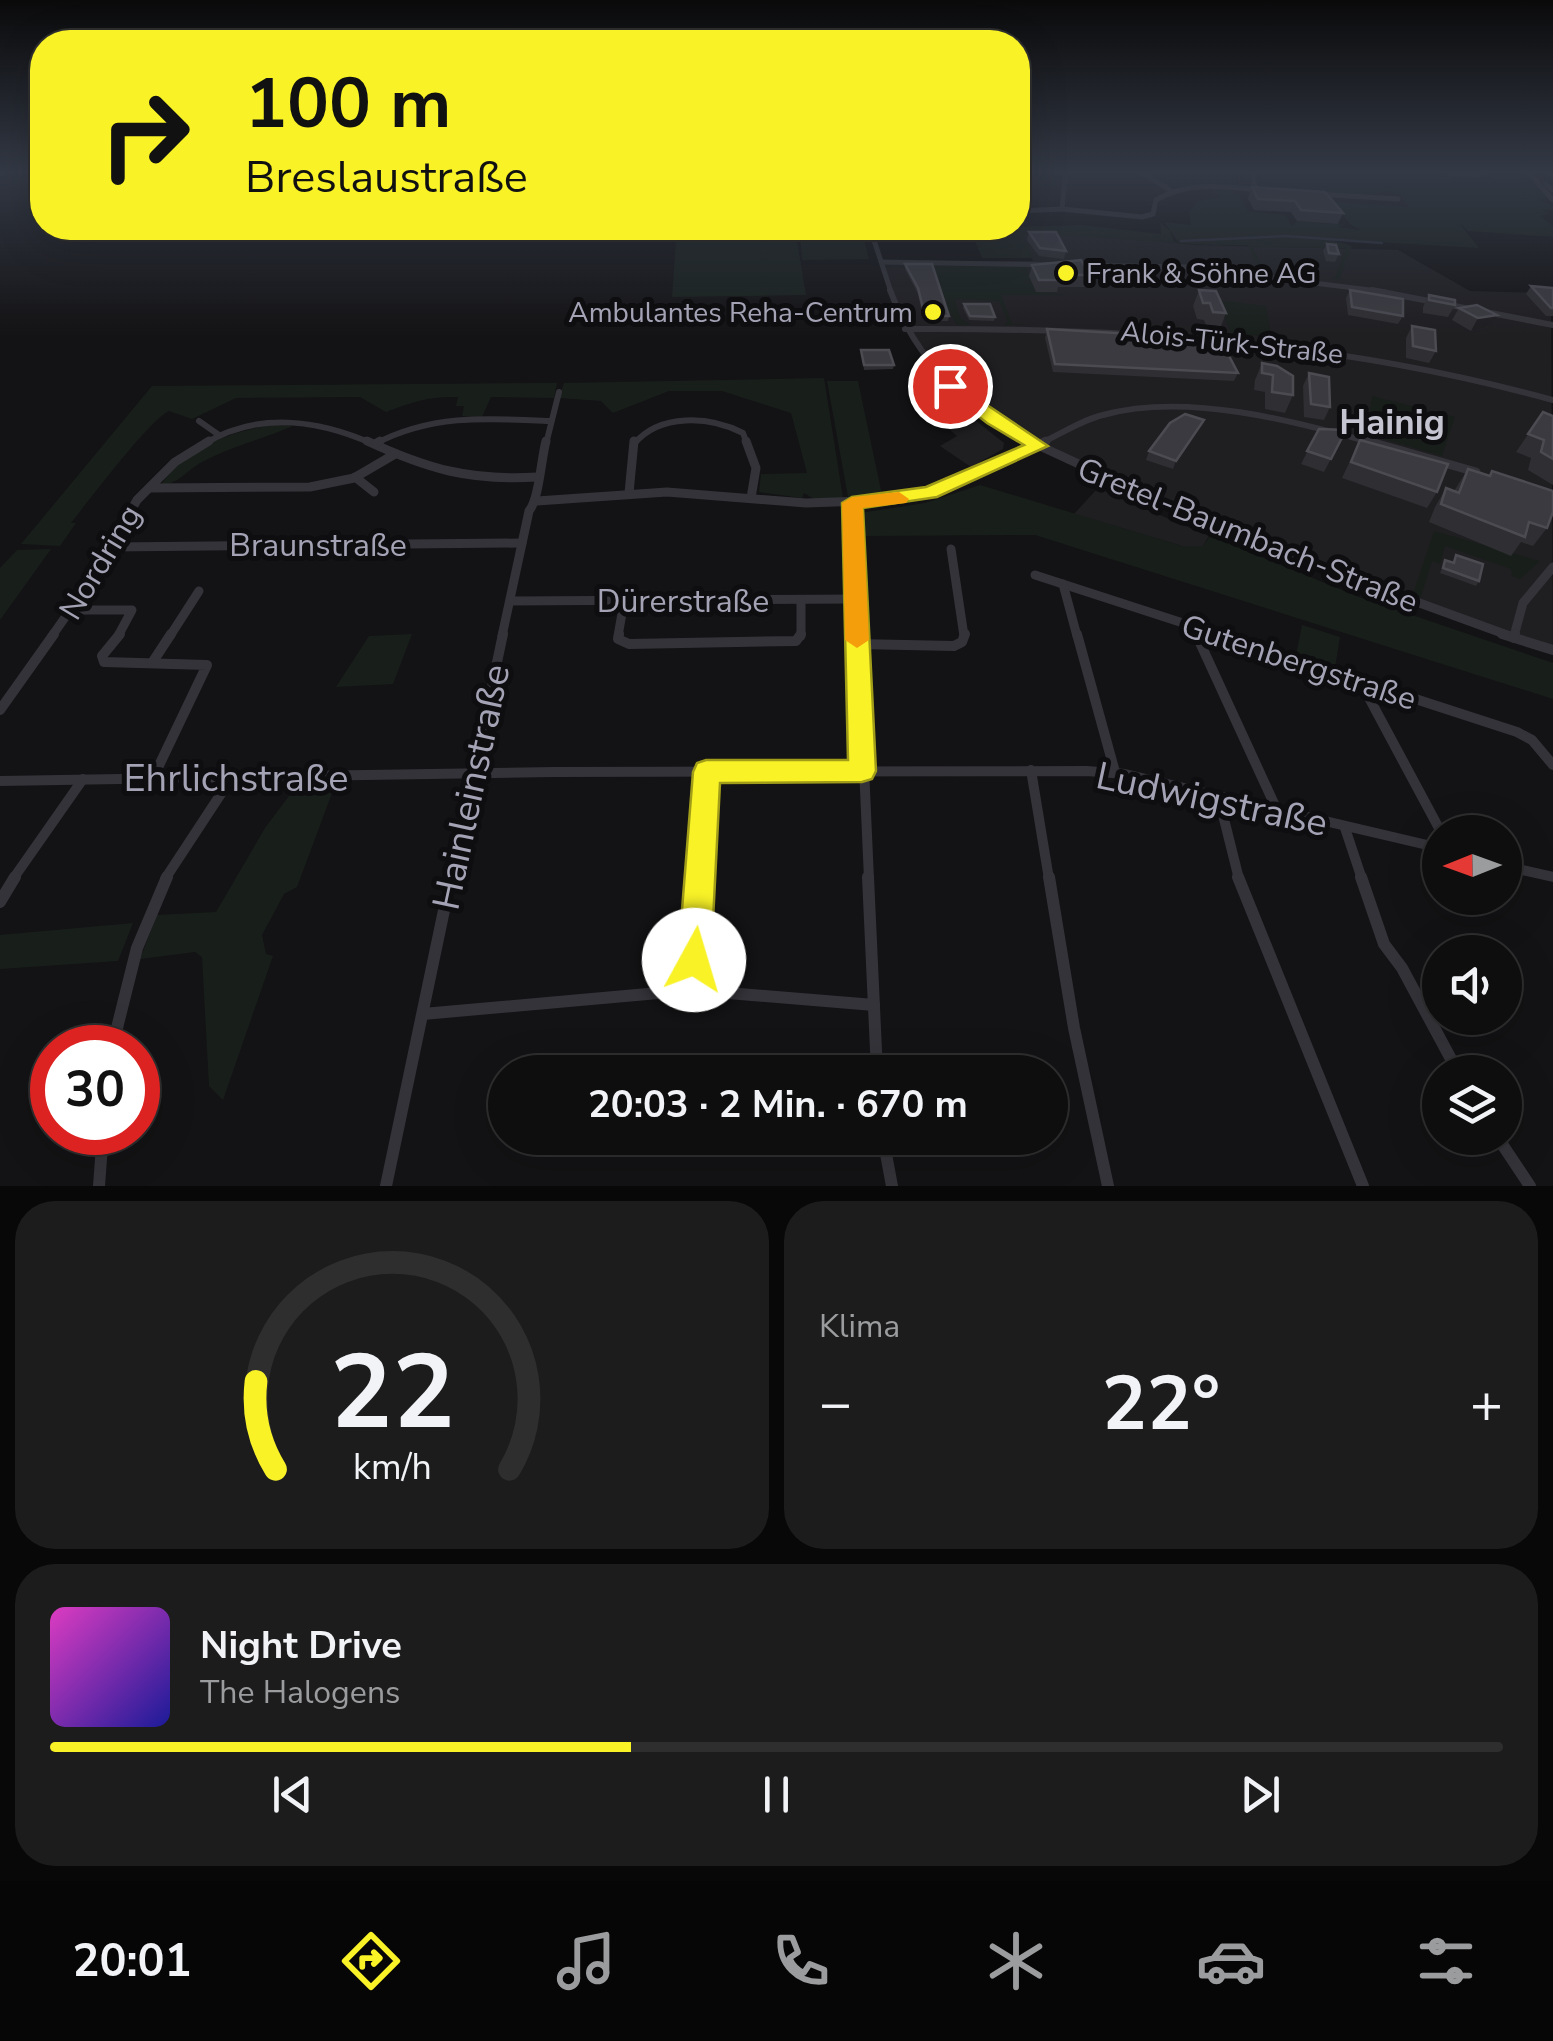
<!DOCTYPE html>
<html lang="de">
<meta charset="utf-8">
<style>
body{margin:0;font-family:"Nunito Sans",sans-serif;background:#1c1c1d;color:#f1f3f6;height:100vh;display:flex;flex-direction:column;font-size:38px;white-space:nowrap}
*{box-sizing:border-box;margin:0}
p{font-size:32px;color:#9b9c9e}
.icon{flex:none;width:55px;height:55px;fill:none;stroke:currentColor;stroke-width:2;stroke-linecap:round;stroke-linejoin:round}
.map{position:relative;height:1186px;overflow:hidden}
.sheet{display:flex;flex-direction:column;gap:15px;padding:15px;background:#080808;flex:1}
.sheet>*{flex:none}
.banner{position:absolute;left:30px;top:30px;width:1000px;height:210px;border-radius:40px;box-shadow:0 10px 40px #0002,0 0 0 2px #2e2e2f;background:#f8f227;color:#111;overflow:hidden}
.needle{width:65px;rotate:269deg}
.buttons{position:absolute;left:1422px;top:815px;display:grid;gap:20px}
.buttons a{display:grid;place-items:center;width:100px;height:100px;border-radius:50%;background:#0e0e0f;box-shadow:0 10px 40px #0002,0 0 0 2px #2e2e2f;font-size:50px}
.speed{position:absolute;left:30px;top:1025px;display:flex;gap:20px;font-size:50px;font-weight:700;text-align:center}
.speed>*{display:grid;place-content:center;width:130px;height:130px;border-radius:50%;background:#0e0e0f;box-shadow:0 10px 40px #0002,0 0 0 2px #2e2e2f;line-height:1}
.speed .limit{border:15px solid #d22;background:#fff;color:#111}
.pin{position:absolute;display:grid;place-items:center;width:85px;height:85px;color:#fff;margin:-42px;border:5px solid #fff;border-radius:50%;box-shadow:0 2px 10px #0007}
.me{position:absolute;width:110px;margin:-55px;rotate:6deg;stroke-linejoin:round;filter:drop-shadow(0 0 8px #0008)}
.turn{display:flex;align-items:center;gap:35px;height:210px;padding:0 50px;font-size:45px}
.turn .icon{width:130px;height:130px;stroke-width:2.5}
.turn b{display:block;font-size:70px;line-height:85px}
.big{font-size:75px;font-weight:700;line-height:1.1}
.sheet .card{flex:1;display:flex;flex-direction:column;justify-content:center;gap:15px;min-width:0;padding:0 35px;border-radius:40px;background:#1c1c1d}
.sheet .dial{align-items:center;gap:0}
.dial svg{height:260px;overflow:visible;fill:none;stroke:#2e2e2f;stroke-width:7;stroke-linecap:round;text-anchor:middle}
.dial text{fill:#f1f3f6;stroke:none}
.song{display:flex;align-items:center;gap:30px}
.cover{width:120px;height:120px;border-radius:15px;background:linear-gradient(135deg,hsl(310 70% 55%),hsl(240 70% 35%))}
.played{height:10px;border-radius:5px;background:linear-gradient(90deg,#f8f227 40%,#2e2e2f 40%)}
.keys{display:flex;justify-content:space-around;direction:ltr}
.heat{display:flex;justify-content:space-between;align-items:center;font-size:55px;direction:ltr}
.sheet .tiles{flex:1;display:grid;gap:15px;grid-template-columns:1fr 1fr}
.card:last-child{grid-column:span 2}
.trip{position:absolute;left:488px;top:1055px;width:580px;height:100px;border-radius:50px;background:#0e0e0f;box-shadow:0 10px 40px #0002,0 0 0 2px #2e2e2f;font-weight:700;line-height:100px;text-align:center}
.menu{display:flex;height:160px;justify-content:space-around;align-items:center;background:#060606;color:#9b9c9e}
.menu .icon{width:70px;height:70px}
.menu .active{color:#f8f227}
.menu b{font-size:45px;color:#f1f3f6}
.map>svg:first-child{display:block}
</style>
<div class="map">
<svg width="1553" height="1186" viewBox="0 0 1553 1186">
<rect width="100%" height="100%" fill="#131214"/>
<!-- built -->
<g fill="#1f1e21">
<polygon points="1020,234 1088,235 1195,245 1398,250 1470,291 1551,293 1553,650 1300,562 1019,435 951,385 909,336 881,262 1033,261"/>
<polygon points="960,408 1004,443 1003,449 971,467 940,446 957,436 935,417"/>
<polygon points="1098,488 1127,501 1209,536 1203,546 1182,546 1074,514"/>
</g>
<!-- green -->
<g fill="#181f1b">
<polygon points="1142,171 1248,171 1249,179 1236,178 1236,183 1250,186 1170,187"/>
<path d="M1256 171H1432L1437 176 1453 177 1461 183V178L1494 180 1491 174H1482V171L1495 176 1523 174 1548 198 1537 200 1553 205V210H1544L1547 214 1540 216 1553 226V237L1468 231 1459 223 1479 248 1327 239 1352 246 1339 280 1329 278H1335L1345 248 1253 247 1263 270 1304 275H1300L1260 271 1248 245C1172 246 1098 235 1023 234L1033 258H982L972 234 1007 233 967 232 965 228 1082 225 1161 234 1160 222 1170 231 1174 242 1179 243 1164 222 1191 225 1189 212 1198 201 1221 197 1207 189 1237 191 1233 193 1239 195 1247 211 1285 215 1292 226 1297 221 1346 225 1338 227 1361 230 1351 225 1343 215 1336 214 1332 202 1409 207 1399 194 1386 191 1367 195 1263 188 1258 184Z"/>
<polygon points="862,233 869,259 802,260 800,234"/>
<polygon points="757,235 796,235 806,295 672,297 676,240"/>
<polygon points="923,265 1025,266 1037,292 1067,295 1001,295 1012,324 1032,325 1004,325 1008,322 999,301 955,299 960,318 971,325 957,325"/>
<polygon points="1217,300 1266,306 1271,337 1231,333"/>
<polygon points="824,378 843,498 814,499 804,493 802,498 759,492 761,474 807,473 791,413 722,391 669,391 613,413 601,401 559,398 564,383"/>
<polygon points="827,381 858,381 882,495 848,497"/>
<path d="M557 383 554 398 491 397 482 417 462 416 464 406H456L458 397C430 396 412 402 386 412L360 397 236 398 192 419 169 411C150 419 88 502 71 523H76L60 546 21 544 152 386Z"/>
<polygon points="1372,396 1455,417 1442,456 1366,434"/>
<path d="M277 424 293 426C263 439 232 446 202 462 187 470 179 484 161 485 187 446 233 431 277 424Z"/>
<polygon points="980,485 1182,546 1203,546 1210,536 1359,597 1553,663 1553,699 1035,535 861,536 860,513 925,503"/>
<polygon points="1434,531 1540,561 1520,579 1512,576 1511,569 1445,546 1440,564 1432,561 1421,597 1413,594"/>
<polygon points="51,549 0,620 0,568 17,550"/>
<polygon points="1302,625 1340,637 1335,668 1296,655"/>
<polygon points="412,634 393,684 336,687 369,636"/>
<polygon points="298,784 335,785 297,887 284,894 262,935 266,954 273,956 223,1100 209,1086 202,957 195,952 140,959 157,915 216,912 265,828"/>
<polygon points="133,923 118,961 0,969 0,935"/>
</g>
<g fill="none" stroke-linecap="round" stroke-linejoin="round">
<!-- stream -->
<polyline stroke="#282c38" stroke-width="2.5" points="1181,241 1286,236 1382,243"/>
<!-- street-far4 -->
<g stroke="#343339" stroke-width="5">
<polyline points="1139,171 1170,190"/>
<polyline points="1253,171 1255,190"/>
<polyline points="1527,171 1553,200"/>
<polyline points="1547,171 1553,176"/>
<polyline points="1546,184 1553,190"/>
<polyline points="1316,194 1398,199"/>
<polyline points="1062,209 1066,171"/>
<path d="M1018 211 1062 209 1142 217 1153 214 1156 200C1189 180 1225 187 1261 190"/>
<polyline points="873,237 891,292"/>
<polyline points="881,262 1185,267 1386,292"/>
</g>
<!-- street-far3 -->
<g stroke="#343339" stroke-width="6">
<path d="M890 290C917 362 966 408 1034 444"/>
<polyline points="1372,290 1553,325"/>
<path d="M905 329C1131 328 1334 340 1553 400"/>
<polyline points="199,421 219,435"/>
<path d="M204 444C258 411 319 420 373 444"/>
<path d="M375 444C431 414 488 418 549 421"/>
<polyline points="546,444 559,392"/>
<path d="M634 444C660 413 709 416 743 433L747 444"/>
<path d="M1040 444C1060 434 1082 420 1103 415 1186 392 1295 421 1376 444"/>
</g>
<!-- street-far2 -->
<g stroke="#343339" stroke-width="9">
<path d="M367 441C428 469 469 481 537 477"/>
<polyline points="746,441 756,468 751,498"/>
<polyline points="1029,441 1230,534 1510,636"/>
<polyline points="1367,441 1476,472"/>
<polyline points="375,444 380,441"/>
<polyline points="355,477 374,492"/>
<polyline points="150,488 310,487 354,478 395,454"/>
<polyline points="629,493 634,441"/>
<polyline points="537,501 667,492 806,503 892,500 967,479 1046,441"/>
<polyline points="852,503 858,636"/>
<polyline points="113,547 522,543"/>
<polyline points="951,549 964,636"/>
<polyline points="1035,575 1223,636"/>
<polyline points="1063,584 1077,636"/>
<polyline points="510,601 856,599"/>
<polyline points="72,610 132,610 118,636"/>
<polyline points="1193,627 1197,636"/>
<polyline points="52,636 94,576 137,500 175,462 209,441"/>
<polyline points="170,636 199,591"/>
<path d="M502 636 529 511C539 499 541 460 546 441"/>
<polyline points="618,636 624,602"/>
<polyline points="801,636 801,600"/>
<polyline points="1514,636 1523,603 1553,567"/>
</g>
<!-- street-far1 -->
<g stroke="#343339" stroke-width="10">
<polyline points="120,634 102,656 104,662 207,665 153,778"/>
<polyline points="619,634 618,639 629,644 796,641 801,634"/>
<polyline points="858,634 869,879"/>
<polyline points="1077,634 1115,772"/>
<polyline points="1196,634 1277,810"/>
<polyline points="1215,634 1517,732 1532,740 1553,765"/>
<polyline points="1502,634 1553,650"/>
<polyline points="1514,638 1515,634"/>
<polyline points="857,644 954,646 962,642 965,634"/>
<polyline points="152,663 171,634"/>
<polyline points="1360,681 1441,832"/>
<polyline points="0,710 54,634"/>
<polyline points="1031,770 1049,879"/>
<polyline points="0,781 554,772 1087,771 1125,774 1440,848"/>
<polyline points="1218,795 1239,879"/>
<polyline points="1345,828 1362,879"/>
<polyline points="1505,866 1553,877"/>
<polyline points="13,879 83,779"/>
<polyline points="165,879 232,777"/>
<polyline points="451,879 503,634"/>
<polyline points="700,879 707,772"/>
</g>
<!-- street -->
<g stroke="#343339" stroke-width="12">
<polyline points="868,877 877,1072"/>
<polyline points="1049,877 1074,1028 1108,1186"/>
<polyline points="1238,877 1363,1186"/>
<polyline points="1361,877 1384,944 1402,968 1458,1072"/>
<polyline points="0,902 15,877"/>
<polyline points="692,990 700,877"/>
<polyline points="423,1014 692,990 874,1005"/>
<polyline points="112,1048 137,948 167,877"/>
<polyline points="883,1138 892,1186"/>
<polyline points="1498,1138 1530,1186"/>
<polyline points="99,1186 103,1132"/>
<polyline points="386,1186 451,877"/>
</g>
</g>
<!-- wall -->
<g fill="#2f2e32">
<polygon points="1445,171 1484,171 1480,178 1451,176"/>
<polygon points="1252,187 1343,213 1338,224 1297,221 1291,212 1254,210 1248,198"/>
<polygon points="1029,232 1066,251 1064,259 1039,256 1027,240"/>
<polygon points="1327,244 1339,254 1335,262 1326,261 1323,251"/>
<polygon points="905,264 949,316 948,321 937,321 922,313 918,294 905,269"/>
<polygon points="1032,265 1090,275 1087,287 1058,287 1057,292 1036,292 1029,276"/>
<polygon points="1531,286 1553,288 1553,316 1546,316 1526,294"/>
<polygon points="1199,290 1226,313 1220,329 1207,328 1204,320 1197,319 1193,306"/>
<polygon points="1350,290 1403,316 1398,324 1348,315 1346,298"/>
<polygon points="1429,295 1455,305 1448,317 1423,313 1423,307"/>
<polygon points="964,304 995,317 994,321 969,320 963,308"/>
<polygon points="1477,305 1489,327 1471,331 1452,320 1459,308"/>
<polygon points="1412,326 1436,351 1429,363 1406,358 1406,338"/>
<polygon points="1047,329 1238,373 1234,381 1053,372 1045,338"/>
<polygon points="861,350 894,365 893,369 864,370"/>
<polygon points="1262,363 1293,395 1285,413 1265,409 1265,392 1254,390 1255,380"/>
<polygon points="1309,373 1330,407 1324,420 1304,417 1303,386"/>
<polygon points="1543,412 1553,416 1553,485 1528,470 1531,458 1516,452"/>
<polygon points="1204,420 1201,429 1173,469 1146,460 1149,451"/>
<polygon points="1319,429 1346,430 1324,472 1301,464"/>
<polygon points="1360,440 1437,492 1427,508 1342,478"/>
<polygon points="1468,469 1489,476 1492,471 1547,528 1533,546 1521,542 1511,556 1429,522 1435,507 1446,488 1454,491"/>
<polygon points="1456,555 1479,581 1476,586 1440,573 1445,560 1452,562"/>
</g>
<!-- shaded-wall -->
<g fill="#1e1d20">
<polygon points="1497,315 1489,327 1471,331 1478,318"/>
<polygon points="1204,420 1201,429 1173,469 1176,461"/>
</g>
<!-- building -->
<g fill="#3b3a40" stroke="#4c4b52" stroke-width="2.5">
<polygon points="1252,187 1325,192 1343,213 1301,210 1295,201 1258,199"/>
<polygon points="1029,232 1056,232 1066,251 1040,248"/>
<polygon points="1327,244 1336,245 1339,254 1329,253"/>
<polygon points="1081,260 1090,275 1057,275 1060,280 1039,280 1032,265"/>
<polygon points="905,264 932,264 949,316 938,316 923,308 918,288"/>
<polygon points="1531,286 1553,288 1553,308 1551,308"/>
<polygon points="1199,290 1216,291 1226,313 1213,312 1210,303 1203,303"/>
<polygon points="1350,290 1403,299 1403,316 1352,307"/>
<polygon points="1429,295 1455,300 1455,305 1429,300"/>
<polygon points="964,304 990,304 995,317 970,316"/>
<polygon points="1477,305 1497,315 1478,318 1459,308"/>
<polygon points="1412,326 1435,330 1436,351 1413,346"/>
<polygon points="1047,329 1220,339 1238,373 1055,364"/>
<polygon points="861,350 889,350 894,365 864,365"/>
<polygon points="1262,363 1277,366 1293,376 1293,395 1272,392 1273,375 1262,373"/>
<polygon points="1309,373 1329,377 1330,407 1311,404"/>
<polygon points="1543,412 1553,416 1553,459 1541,452 1544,440 1528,434"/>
<polygon points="1185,414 1204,420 1176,461 1149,451 1170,423"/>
<polygon points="1319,429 1346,430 1331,459 1307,451"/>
<polygon points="1360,440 1448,464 1437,492 1351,462"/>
<polygon points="1468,469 1490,476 1492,471 1553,491 1553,512 1547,528 1529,522 1525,537 1441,504 1446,488 1459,493"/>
<polygon points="1456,555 1483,564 1479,581 1443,568 1445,560 1454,563"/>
</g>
<!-- sky -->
<linearGradient id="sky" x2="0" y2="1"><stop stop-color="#0a0a0b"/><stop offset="0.51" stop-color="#333945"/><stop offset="1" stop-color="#333945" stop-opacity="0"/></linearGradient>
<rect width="1553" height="337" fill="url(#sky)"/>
<!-- route -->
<polygon fill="#f8f227" stroke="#a19d19" stroke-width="2.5" points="950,380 1048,446 937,497 863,508 876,771 872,779 862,782 720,783 711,960 706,972 694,976 683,972 678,960 693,772 697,763 706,760 848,760 842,503 852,497 926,487 1024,445 987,423 944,389 941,386"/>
<!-- slow -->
<polygon fill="#f59e0b" points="899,492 909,499 906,503 863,508 869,640 857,648 845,640 842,503 852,497"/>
<!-- markers -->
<g fill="#f8f227" stroke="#0e0d0f" stroke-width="4">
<circle cx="1066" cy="273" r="10"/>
<circle cx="933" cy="312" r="10"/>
</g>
<g text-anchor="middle" stroke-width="10" stroke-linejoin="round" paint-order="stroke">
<!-- far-poi labels -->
<g font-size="28" fill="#a3a3b5" stroke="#0e0d0f" text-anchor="start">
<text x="1086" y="283">Frank &amp; Söhne AG</text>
<text x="913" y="322" text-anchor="end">Ambulantes Reha-Centrum</text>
</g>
<!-- far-street labels -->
<g font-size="28" fill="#a3a3b5" stroke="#0e0d0f">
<text transform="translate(1232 342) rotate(6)" y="10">Alois-Türk-Straße</text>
</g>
<!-- street labels -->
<g font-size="32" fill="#a3a3b5" stroke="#0e0d0f">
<text transform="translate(1248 535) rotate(22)" y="11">Gretel-Baumbach-Straße</text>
<text x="318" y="556">Braunstraße</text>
<text transform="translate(100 562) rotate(-59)" y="11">Nordring</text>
<text x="683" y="612">Dürerstraße</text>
<text transform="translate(1299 662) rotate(18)" y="11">Gutenbergstraße</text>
</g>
<!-- neighbourhood labels -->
<g font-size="35" font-weight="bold" fill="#c5c4d1" stroke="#0e0d0f">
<text x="1392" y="434">Hainig</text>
</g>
<!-- near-street labels -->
<g font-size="38" fill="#a3a3b5" stroke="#0e0d0f">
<text x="236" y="791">Ehrlichstraße</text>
<text transform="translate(471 787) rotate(-78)" y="13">Hainleinstraße</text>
<text transform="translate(1212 799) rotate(12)" y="13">Ludwigstraße</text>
</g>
</g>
</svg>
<div class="buttons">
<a><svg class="needle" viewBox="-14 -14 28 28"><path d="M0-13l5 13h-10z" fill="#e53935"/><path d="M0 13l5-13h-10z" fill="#9b9c9e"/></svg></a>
<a><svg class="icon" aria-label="sound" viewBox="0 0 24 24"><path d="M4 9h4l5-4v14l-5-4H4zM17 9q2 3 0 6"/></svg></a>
<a><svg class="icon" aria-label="layers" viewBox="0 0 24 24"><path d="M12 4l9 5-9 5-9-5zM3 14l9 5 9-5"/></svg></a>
</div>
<div class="speed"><div class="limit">30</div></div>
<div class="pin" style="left:950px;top:386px;background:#d93025"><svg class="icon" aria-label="arrive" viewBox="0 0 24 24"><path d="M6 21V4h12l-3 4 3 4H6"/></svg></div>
<svg class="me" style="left:694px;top:960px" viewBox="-20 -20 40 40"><circle r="19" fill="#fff"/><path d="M0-13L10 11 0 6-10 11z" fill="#f8f227"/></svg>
<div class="trip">20:03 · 2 Min. · 670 m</div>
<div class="banner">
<div class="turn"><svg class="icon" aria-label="right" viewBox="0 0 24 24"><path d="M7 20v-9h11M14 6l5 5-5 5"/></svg><div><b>100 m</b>Breslaustraße</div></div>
</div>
</div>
<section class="sheet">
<div class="tiles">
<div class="card dial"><svg viewBox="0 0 100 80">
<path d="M14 69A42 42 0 1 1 86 69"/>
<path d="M14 69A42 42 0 0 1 8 42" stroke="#f8f227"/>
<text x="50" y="56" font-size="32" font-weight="700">22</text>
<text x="50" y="72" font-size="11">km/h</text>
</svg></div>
<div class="card"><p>Klima</p>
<div class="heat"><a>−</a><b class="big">22°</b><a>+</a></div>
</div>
<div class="card">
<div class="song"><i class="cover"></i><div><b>Night Drive</b><p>The Halogens</p></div></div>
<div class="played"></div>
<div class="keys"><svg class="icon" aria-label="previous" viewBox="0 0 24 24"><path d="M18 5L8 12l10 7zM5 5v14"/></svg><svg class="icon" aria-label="pause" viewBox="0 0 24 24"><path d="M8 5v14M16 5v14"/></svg><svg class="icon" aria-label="next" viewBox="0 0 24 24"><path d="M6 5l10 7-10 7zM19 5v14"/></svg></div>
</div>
</div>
</section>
<nav class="menu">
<b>20:01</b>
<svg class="icon active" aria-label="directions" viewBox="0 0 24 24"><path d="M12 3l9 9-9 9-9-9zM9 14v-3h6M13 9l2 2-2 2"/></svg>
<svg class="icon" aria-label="music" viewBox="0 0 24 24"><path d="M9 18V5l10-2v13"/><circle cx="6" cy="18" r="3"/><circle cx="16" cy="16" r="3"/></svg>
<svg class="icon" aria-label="phone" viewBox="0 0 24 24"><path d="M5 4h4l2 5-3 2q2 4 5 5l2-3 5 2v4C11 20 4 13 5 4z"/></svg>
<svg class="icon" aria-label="climate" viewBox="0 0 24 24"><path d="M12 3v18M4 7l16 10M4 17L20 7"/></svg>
<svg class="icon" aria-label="car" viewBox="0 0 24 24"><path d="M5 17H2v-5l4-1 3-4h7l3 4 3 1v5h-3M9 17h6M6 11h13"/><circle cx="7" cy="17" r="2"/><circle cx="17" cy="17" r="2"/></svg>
<svg class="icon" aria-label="filters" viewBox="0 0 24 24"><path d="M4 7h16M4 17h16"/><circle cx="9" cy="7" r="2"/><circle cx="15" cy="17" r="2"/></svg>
</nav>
